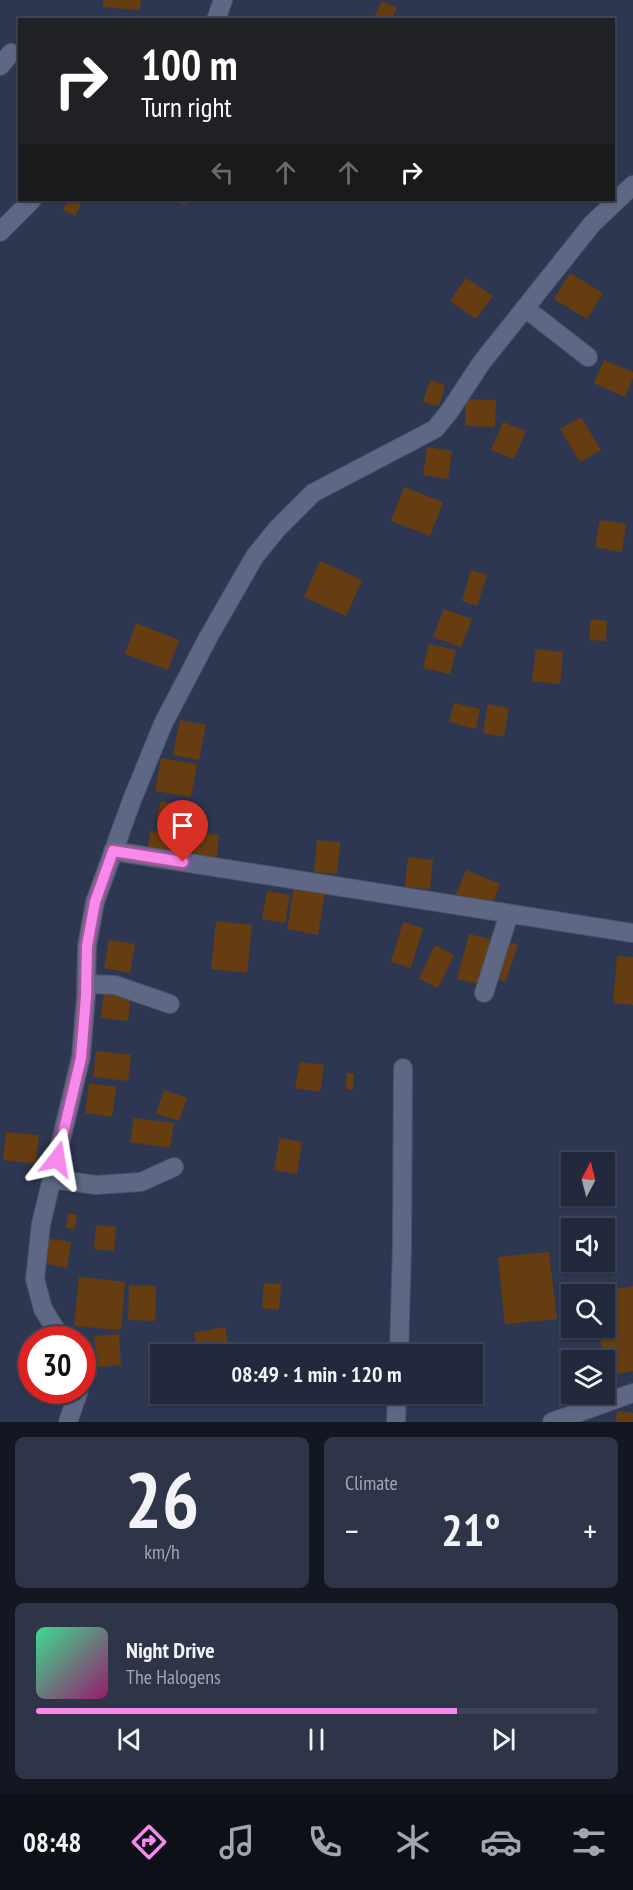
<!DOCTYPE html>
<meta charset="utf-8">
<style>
body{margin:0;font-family:"PT Sans Narrow",sans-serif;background:#2e3548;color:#f1f3f6;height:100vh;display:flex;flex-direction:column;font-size:22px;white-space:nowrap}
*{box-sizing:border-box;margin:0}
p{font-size:20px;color:#a2a6b0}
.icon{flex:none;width:33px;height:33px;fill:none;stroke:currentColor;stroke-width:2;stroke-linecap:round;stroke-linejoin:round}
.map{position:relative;height:1422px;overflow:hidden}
.side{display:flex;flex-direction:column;gap:15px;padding:15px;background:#131722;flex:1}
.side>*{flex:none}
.banner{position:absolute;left:18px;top:18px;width:597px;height:183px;border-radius:0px;box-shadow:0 2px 4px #0004,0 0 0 2px #3f4557;background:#202124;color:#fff;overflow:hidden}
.needle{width:39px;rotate:7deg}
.controls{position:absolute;left:561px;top:1152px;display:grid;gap:12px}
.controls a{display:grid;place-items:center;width:54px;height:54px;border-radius:0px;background:#22293d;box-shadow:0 2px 4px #0004,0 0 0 2px #3f4557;font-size:30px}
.speed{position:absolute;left:18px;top:1326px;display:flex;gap:12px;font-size:30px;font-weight:700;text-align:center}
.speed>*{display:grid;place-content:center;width:78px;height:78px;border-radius:50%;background:#22293d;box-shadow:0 2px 4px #0004,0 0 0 2px #3f4557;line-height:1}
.speed .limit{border:9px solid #d22;background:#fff;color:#111}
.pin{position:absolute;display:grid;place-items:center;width:51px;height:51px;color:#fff;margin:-62px -26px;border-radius:50% 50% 50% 0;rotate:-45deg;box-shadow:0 0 6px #0007}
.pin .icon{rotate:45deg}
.me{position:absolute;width:66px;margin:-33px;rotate:14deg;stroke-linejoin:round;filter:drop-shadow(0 0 4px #0008)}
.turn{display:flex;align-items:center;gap:21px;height:126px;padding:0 24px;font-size:27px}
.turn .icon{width:78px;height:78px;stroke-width:2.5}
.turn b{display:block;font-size:42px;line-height:51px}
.lanes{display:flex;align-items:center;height:57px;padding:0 24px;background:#0003;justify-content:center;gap:30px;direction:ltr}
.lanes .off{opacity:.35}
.big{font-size:45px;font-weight:700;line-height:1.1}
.side .tile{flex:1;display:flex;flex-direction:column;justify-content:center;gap:9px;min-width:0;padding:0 21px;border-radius:9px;background:#2e3548}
.side .dial{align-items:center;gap:0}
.dial b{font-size:78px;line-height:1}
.song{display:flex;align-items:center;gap:18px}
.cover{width:72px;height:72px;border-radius:9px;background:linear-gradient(135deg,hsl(150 70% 55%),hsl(320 70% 35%))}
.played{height:6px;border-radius:3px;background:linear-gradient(90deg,#f788ec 75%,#3f4557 75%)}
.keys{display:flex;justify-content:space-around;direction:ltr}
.heat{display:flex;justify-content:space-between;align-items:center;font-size:33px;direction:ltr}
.side .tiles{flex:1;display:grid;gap:15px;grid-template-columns:1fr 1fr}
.tile:last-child{grid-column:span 2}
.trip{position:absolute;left:150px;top:1344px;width:333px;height:60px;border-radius:0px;background:#22293d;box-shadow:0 2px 4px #0004,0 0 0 2px #3f4557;font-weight:700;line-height:60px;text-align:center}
.tab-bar{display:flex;height:96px;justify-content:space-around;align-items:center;background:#0e1018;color:#a2a6b0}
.tab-bar .icon{width:42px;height:42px}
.tab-bar .active{color:#f788ec}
.tab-bar b{font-size:27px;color:#f1f3f6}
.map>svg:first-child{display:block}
</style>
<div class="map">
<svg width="633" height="1422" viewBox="0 0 633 1422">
<rect width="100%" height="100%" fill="#2e3751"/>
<!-- building -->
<g fill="#653d11">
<polygon points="103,0 141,0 140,10 103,7"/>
<polygon points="382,1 397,8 391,20 374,18"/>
<polygon points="68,200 83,200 75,216 63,210"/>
<polygon points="173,200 189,200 186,206"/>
<polygon points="570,273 603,293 587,319 554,299"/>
<polygon points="466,278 493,296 476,319 450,301"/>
<polygon points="604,360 633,372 633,378 625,397 594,383"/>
<polygon points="430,380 445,385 439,406 423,402"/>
<polygon points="465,399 496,400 495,427 465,426"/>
<polygon points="581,417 601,450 580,462 560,429"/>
<polygon points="503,422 526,431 514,459 491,450"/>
<polygon points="427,447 452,451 448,479 423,475"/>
<polygon points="404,487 443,502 430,536 391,521"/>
<polygon points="600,520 626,524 622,552 595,547"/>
<polygon points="320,561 362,580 346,616 304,597"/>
<polygon points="471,570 487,575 477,606 462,601"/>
<polygon points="444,609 472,619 461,647 433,637"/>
<polygon points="591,619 607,621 606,641 589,640"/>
<polygon points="136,623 179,640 168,670 125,654"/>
<polygon points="429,644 456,650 450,674 423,668"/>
<polygon points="536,649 563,652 560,684 532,681"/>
<polygon points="454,703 480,709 476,729 449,722"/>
<polygon points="488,704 509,708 504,737 483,733"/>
<polygon points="180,720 206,725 199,760 173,755"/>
<polygon points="161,758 197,764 191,797 155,791"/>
<polygon points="161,801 197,810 192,828 156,818"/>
<polygon points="150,831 184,835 180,859 147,853"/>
<polygon points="196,832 219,835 216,862 193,859"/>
<polygon points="317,840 340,842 337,874 314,872"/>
<polygon points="408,857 433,860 430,889 405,887"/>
<polygon points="466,870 500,884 490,909 456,895"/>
<polygon points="294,887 325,892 318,935 287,929"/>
<polygon points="267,891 290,895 285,923 262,919"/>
<polygon points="216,921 252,925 247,973 211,969"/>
<polygon points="403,922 423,928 411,968 391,962"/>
<polygon points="469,934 494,940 482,985 457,979"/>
<polygon points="109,940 135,944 130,973 104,968"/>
<polygon points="505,940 518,945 505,982 491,977"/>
<polygon points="435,945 454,955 438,988 419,979"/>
<polygon points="617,956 633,957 633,1005 613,1003"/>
<polygon points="104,990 131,992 128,1021 101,1018"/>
<polygon points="96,1051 131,1055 128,1081 93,1077"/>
<polygon points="300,1062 324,1065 320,1092 295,1088"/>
<polygon points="347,1073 354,1074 353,1090 346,1089"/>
<polygon points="89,1083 116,1087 112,1117 85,1113"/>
<polygon points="164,1090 187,1098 179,1121 156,1114"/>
<polygon points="134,1118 174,1123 170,1148 130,1142"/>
<polygon points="6,1132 39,1135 36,1164 3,1160"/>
<polygon points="280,1138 302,1142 297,1174 274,1170"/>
<polygon points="68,1213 77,1215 75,1229 66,1228"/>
<polygon points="96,1225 116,1227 114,1251 94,1249"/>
<polygon points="45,1238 71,1242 67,1268 41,1263"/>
<polygon points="549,1252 557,1319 505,1324 498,1257"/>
<polygon points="79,1277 125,1282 121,1330 74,1326"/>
<polygon points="264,1283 281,1284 279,1310 262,1308"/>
<polygon points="129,1285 156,1286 155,1321 128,1320"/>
<polygon points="633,1286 633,1371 607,1376 598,1328 604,1328 604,1294 593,1293"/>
<polygon points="225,1327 230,1354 198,1354 194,1333"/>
<polygon points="119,1334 121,1365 97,1367 94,1336"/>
<polygon points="176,1344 178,1354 162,1354 160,1348"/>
<polygon points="617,1411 633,1413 633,1422 616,1422"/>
</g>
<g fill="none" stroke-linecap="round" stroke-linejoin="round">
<defs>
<g id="minor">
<polyline points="216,20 223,0"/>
<polyline points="0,66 11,53"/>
<polyline points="0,232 32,200"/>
<polyline points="525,308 588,357"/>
<polyline points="113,851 633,933"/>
<polyline points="86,984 115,985 170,1004"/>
<polyline points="484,993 509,914"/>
<polyline points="52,1179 96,1185 141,1182 174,1167"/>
<polyline points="62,1340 43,1309 35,1279 41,1224 81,1057 86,996 87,946 95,902 132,800 163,724 209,636 255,556 277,529 313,493 435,429 449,412 482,362 592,224 633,185"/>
<polyline points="399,1354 402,1246 403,1068"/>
<polyline points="68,1422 79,1390"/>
<polyline points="396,1422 397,1394"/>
<polyline points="552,1422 633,1393"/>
</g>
</defs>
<!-- minor casing -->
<use href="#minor" stroke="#4b5369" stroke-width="20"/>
<!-- minor -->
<use href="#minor" stroke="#5e6885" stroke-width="18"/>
</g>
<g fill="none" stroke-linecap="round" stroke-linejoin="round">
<defs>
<polyline id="route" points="57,1159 81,1058 86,996 87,946 95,902 113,851 183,862"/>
</defs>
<!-- route casing -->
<use href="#route" stroke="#a15899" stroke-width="15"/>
<!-- route -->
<use href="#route" stroke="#f788ec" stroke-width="10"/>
</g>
</svg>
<div class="controls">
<a><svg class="needle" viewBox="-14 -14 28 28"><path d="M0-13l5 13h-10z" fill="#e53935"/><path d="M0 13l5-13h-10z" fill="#a2a6b0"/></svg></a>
<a><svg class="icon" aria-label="sound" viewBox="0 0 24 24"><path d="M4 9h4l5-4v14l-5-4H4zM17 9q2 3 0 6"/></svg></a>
<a><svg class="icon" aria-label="search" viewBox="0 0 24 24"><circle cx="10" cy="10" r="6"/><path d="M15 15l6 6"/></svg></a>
<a><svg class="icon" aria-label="layers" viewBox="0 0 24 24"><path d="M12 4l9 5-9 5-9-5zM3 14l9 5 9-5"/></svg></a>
</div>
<div class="speed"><div class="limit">30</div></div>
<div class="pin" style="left:183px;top:862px;background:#d93025"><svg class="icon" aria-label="arrive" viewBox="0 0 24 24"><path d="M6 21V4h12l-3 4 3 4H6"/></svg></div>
<svg class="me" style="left:57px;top:1159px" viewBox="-20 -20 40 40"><path d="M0-17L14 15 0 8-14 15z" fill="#f788ec" stroke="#fff" stroke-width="4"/></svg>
<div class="trip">08:49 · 1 min · 120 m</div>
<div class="banner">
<div class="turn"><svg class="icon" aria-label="right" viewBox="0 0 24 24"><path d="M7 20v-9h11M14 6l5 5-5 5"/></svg><div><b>100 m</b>Turn right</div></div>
<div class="lanes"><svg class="icon off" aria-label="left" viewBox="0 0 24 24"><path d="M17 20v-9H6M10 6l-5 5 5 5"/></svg><svg class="icon off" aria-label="ahead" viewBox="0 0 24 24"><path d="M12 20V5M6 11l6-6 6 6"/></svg><svg class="icon off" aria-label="ahead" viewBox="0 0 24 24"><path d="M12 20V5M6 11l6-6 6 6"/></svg><svg class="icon" aria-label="right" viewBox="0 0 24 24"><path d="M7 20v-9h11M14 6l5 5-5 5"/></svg></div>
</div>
</div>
<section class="side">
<div class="tiles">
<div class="tile dial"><b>26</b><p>km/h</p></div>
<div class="tile"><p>Climate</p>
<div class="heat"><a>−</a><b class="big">21°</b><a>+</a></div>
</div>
<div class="tile">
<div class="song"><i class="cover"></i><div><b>Night Drive</b><p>The Halogens</p></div></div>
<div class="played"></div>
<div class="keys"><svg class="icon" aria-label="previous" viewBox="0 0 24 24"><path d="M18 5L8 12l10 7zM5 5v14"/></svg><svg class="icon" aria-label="pause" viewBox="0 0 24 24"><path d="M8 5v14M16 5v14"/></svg><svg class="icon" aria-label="next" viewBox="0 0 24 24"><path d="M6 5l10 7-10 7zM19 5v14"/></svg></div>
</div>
</div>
</section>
<nav class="tab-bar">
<b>08:48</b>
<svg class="icon active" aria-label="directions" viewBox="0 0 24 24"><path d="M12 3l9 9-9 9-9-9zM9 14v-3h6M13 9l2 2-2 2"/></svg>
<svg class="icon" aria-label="music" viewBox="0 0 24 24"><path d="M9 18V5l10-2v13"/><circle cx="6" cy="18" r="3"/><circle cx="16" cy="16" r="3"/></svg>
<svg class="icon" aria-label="phone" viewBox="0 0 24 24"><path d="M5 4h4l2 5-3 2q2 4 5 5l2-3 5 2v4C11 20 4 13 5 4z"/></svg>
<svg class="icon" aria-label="climate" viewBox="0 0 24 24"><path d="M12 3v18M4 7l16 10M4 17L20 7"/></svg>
<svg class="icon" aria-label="car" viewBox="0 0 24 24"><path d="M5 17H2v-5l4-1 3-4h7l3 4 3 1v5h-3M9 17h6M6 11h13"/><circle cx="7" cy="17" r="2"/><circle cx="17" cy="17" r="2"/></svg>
<svg class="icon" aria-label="filters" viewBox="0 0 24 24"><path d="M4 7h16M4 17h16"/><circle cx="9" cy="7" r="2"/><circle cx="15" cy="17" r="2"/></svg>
</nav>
